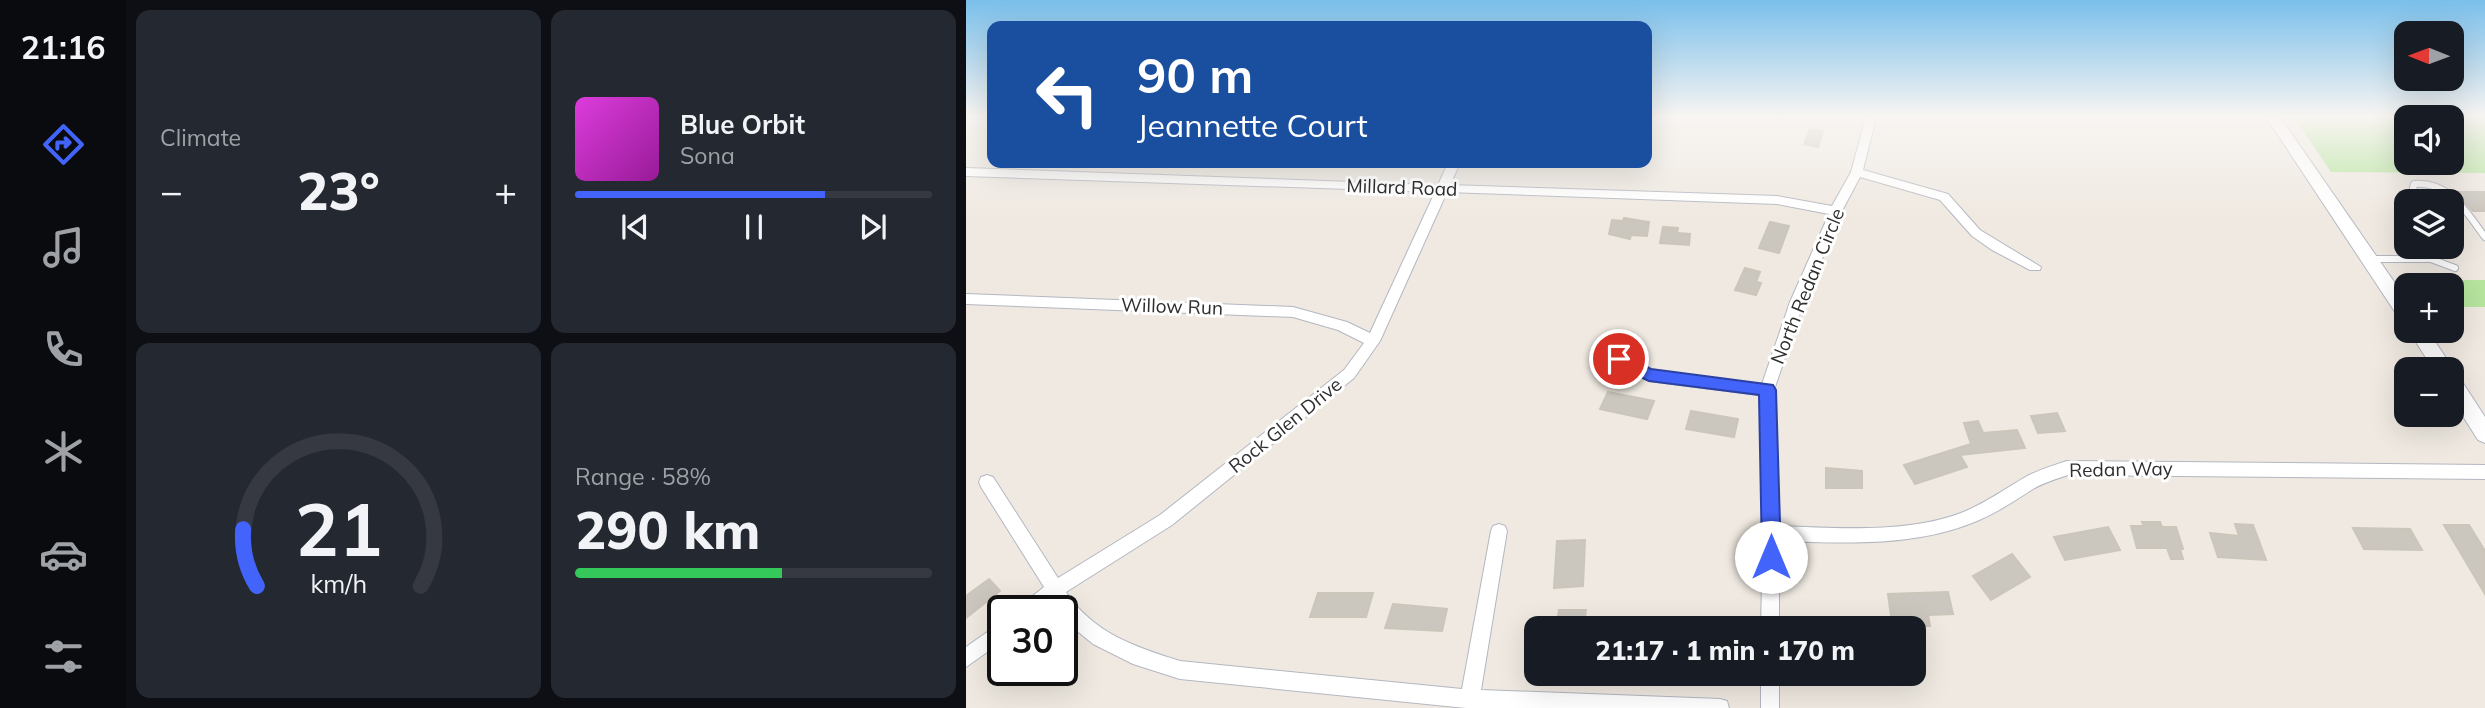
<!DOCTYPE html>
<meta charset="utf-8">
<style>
body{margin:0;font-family:Mulish,sans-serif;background:#242831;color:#f1f3f6;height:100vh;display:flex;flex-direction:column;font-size:26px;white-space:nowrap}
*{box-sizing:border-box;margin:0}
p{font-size:23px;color:#9ea1a6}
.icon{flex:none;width:38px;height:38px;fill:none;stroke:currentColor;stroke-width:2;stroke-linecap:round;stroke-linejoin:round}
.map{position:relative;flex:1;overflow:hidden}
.details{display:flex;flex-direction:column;gap:10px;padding:10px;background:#0d0f14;width:840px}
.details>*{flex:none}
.hud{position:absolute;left:21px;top:21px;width:665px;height:147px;border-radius:14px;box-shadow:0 7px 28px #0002;background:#1a4fa0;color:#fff;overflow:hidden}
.needle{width:46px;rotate:271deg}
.buttons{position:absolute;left:1428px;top:21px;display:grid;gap:14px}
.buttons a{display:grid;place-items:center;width:70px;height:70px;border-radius:14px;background:#171b24;box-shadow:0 7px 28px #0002;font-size:35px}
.speed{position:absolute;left:21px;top:595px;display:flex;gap:14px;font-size:35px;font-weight:700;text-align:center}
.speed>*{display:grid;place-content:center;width:91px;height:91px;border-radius:50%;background:#171b24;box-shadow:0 7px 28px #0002;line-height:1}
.speed .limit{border:4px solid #111;border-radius:10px;background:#fff;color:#111}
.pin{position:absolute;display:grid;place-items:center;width:60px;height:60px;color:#fff;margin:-30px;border:4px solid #fff;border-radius:50%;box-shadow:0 2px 7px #0007}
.me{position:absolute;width:77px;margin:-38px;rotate:0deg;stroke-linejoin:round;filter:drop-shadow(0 0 5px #0008)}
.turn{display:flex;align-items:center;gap:24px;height:147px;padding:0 35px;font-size:32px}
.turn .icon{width:91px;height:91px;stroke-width:2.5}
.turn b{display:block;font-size:49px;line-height:60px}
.big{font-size:52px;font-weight:800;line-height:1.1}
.details .widget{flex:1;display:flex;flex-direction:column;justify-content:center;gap:10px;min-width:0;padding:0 24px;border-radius:14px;background:#242831}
.details .dial{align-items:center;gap:0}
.dial svg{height:182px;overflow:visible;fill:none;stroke:#363941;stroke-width:7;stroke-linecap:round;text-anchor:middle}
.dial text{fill:#f1f3f6;stroke:none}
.song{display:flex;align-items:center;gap:21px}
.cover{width:84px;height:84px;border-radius:10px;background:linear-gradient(135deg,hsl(300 70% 55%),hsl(300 70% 35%))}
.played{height:7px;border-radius:4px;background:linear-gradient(90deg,#4264fb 70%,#363941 70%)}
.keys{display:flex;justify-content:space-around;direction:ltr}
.heat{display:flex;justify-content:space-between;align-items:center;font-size:38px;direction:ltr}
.charge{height:10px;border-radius:5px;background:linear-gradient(90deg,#34c759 58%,#363941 0)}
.details .tiles{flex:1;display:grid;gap:10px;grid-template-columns:repeat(2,1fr)}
.trip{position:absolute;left:558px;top:616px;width:402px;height:70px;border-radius:14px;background:#171b24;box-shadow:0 7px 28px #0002;font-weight:800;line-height:70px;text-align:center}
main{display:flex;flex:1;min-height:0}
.tabs{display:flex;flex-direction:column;width:126px;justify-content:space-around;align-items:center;background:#090b0e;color:#9ea1a6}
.tabs .icon{width:49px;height:49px}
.tabs .active{color:#4264fb}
.tabs b{font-size:32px;color:#f1f3f6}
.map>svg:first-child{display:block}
</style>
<main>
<nav class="tabs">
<b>21:16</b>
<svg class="icon active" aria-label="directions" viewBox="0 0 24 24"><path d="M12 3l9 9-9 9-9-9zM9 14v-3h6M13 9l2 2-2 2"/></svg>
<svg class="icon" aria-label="music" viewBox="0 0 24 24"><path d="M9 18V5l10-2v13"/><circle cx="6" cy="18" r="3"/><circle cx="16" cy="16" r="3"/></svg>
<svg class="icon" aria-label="phone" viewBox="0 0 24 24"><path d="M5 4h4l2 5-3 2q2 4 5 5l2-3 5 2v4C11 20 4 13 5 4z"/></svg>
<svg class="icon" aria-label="climate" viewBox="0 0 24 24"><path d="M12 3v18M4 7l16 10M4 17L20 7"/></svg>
<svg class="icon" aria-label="car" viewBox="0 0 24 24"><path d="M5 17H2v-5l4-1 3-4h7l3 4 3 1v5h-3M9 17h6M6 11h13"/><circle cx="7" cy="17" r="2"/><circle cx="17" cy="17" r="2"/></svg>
<svg class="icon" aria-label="filters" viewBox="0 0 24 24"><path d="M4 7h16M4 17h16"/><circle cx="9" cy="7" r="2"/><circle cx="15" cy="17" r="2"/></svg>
</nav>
<section class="details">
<div class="tiles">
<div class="widget"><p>Climate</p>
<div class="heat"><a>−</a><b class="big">23°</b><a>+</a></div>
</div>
<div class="widget">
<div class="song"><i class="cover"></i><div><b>Blue Orbit</b><p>Sona</p></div></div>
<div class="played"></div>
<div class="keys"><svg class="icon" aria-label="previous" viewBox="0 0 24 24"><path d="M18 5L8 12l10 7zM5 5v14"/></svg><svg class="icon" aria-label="pause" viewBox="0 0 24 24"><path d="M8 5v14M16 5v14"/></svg><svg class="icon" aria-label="next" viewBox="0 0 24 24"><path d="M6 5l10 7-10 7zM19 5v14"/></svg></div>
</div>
<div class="widget dial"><svg viewBox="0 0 100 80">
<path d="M14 69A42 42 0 1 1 86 69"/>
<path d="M14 69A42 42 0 0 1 8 44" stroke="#4264fb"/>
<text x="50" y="56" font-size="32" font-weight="700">21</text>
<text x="50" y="72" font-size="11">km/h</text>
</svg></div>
<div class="widget"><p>Range · 58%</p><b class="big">290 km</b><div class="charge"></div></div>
</div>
</section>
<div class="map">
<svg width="1519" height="708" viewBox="0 0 1519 708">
<rect width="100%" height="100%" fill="#efe9e1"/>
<!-- green -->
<g fill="#b6e59e" fill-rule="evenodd">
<path d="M1328 117H1519V173L1365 172ZM1440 117H1486V163H1440Z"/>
<polygon points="1441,280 1519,280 1519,307 1486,307 1486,285 1444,285"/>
</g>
<!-- building -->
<g fill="#cbc7bf" stroke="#cbc5ba" stroke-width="2">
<polygon points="844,129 857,131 852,147 838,144"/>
<polygon points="1489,192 1519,192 1519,211 1507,211"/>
<polygon points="658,218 683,222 681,236 665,235 664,239 643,234 646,220 657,221"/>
<polygon points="804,222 823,226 813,253 793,248"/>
<polygon points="697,227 712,228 711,233 724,234 723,245 694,243"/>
<polygon points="779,268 794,272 790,282 795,283 790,295 769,290"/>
<polygon points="642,392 688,401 681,419 634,409"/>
<polygon points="725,411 772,419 768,437 720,429"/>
<polygon points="1091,413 1099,431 1072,433 1065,416"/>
<polygon points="1012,421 1017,433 1051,430 1059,448 994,455 1001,467 949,484 938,465 1005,444 998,423"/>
<polygon points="860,468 896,471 896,488 860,488"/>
<polygon points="1176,522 1194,522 1196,527 1210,527 1217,549 1214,549 1217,559 1205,559 1201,548 1171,548 1165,526 1178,526"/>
<polygon points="1269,524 1287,525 1300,560 1252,557 1244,533 1273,536"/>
<polygon points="1478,525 1503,525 1519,551 1519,594"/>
<polygon points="1142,527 1154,550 1099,560 1088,537"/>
<polygon points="1387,528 1444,529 1456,550 1398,549"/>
<polygon points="619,540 617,586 588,588 591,541"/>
<polygon points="1046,554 1064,577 1025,600 1007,576"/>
<polygon points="23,579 34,591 0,618 0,596"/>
<polygon points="982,592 987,614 962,615 964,626 948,626 945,615 925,616 922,594"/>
<polygon points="352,593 407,593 400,617 344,617"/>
<polygon points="427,604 481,609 476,631 419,628"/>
<polygon points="593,610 620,610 617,628 590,628"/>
</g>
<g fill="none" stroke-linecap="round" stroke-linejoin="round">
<defs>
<g id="lane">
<path d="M1454 201 1447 188 1448 184C1484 181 1500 212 1519 237"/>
<polyline points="1406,259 1465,259 1489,268"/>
<polyline points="1465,259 1471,247"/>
</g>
<g id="street">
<path d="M900 117H910L897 170 982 194 1014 230 1075 267 1074 270H1064L1026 250 1006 236 974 200 894 177 876 211 838 302 808 390 813 526C871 528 945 534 1000 511 1020 502 1038 490 1056 479 1069 471 1086 466 1101 461L1519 465V479L1102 475C1090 479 1077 483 1067 489 1047 502 1027 515 1006 523 945 547 877 543 813 541V628H795L797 533 794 395 683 381 648 363 646 359 648 355 653 354 686 370 796 384 824 302 863 214 811 204 481 192 414 341 388 378 206 525 100 592C127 633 169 647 214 661L496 689 525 531 527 526 533 524 539 526 541 531 515 690 754 699 761 701 763 708H500L214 679 167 664 127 644 99 621 96 611H92L87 602 75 611H52L55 605 78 587 15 487 13 482 15 477 21 475 27 477 92 578 194 515 378 370 398 343 372 330 327 317 0 304V294L327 307 381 322 404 333 469 192 0 176V168L472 185 482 163H494L484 185 811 196 866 206 885 172Z"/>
<polygon points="37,621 37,641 0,667 0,647"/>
<rect x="795" y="674" width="18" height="34"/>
</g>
<g id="secondary">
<polygon points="1300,117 1314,117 1440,299 1440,320 1433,318"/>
<polygon points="1443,331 1462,331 1484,364 1487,369 1486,371 1467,369"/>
<polygon points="1486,375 1493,377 1519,417 1519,443 1512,440 1486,399"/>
</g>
</defs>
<!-- lane casing -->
<use href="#lane" stroke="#b4b7c1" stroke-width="8"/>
<!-- street casing -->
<use href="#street" stroke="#b4b7c1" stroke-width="2"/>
<!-- secondary casing -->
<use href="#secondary" stroke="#b4b7c1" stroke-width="2"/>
<!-- lane -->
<use href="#lane" stroke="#fff" stroke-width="6"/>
<!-- street -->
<use href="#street" fill="#fff" fill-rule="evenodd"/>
<!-- secondary -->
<use href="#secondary" fill="#fff" fill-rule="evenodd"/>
</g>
<!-- sky -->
<linearGradient id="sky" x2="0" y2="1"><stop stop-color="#7abfeb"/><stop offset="0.54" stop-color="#f8f5f2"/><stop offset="1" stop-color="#f8f5f2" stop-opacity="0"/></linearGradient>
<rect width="1519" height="216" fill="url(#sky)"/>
<!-- route -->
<polygon fill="#4264fb" stroke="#2b41a3" stroke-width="2" points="653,353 685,369 807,385 810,390 815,557 812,563 805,565 798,563 796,557 793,395 683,381 647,364 645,359 647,355"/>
<g text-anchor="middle" stroke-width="6" stroke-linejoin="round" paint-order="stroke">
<!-- street labels -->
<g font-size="19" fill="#2e2e2e" stroke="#fff">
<text transform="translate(436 187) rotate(2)" y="7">Millard Road</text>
<text transform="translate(841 286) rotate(-68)" y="7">North Redan Circle</text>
<text transform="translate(206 306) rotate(2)" y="7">Willow Run</text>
<text transform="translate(319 425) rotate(-39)" y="7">Rock Glen Drive</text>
<text transform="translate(1155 469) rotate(-1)" y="7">Redan Way</text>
</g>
</g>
</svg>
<div class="buttons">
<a><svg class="needle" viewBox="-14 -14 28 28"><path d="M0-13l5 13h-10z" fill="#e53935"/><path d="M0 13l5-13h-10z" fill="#9ea1a6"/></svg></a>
<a><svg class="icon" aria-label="sound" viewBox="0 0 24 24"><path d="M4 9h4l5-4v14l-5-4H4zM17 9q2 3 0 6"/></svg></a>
<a><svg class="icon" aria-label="layers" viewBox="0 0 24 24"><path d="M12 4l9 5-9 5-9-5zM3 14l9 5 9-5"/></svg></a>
<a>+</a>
<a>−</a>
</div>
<div class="speed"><div class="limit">30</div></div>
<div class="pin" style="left:653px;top:359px;background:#d93025"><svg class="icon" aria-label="arrive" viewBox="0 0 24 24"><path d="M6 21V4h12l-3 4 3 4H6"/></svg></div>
<svg class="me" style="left:805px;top:557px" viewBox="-20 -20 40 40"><circle r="19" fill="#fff"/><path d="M0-13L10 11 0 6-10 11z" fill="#4264fb"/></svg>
<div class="trip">21:17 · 1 min · 170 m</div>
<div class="hud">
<div class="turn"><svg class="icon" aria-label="left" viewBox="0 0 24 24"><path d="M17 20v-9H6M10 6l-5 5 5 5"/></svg><div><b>90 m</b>Jeannette Court</div></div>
</div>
</div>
</main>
